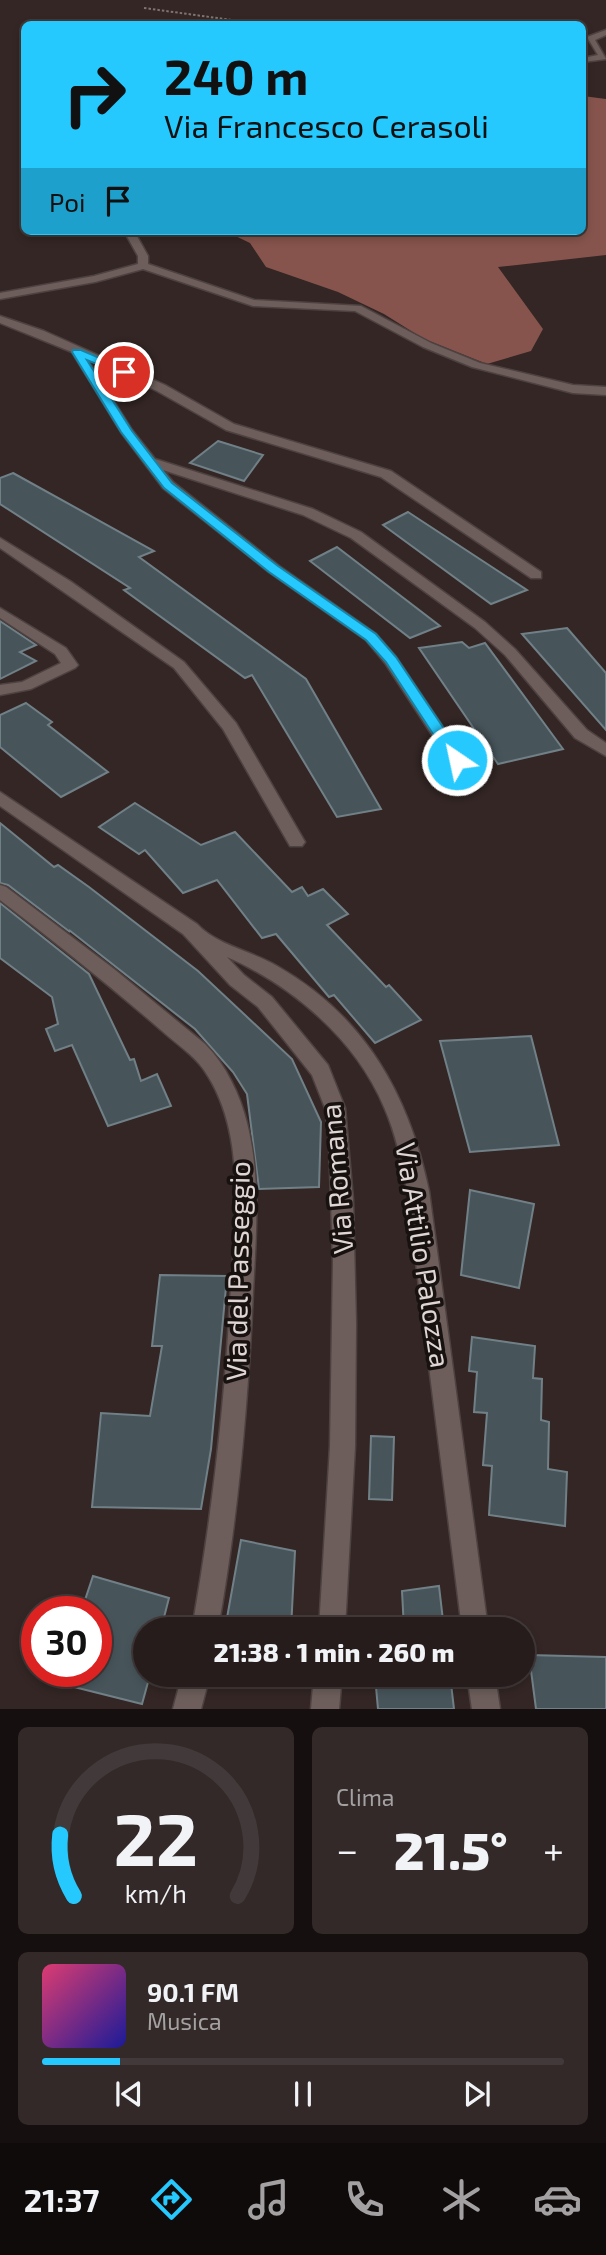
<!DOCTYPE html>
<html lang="it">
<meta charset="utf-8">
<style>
body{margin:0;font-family:"Exo 2",sans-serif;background:#322928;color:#f1f3f6;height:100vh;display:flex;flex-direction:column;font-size:26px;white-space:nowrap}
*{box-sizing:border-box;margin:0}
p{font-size:23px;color:#a4a1a3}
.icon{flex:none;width:38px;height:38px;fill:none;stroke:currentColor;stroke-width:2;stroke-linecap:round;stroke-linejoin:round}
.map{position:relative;height:1709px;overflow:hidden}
.sheet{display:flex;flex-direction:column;gap:18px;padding:18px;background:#150f0f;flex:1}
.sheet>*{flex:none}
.guide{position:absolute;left:21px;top:21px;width:565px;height:214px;border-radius:10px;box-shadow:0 4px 10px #0003,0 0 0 2px #423a3a;background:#25c9fe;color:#111;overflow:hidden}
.speed{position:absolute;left:21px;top:1596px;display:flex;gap:14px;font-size:35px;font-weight:700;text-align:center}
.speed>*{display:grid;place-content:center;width:91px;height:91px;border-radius:50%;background:#261c1b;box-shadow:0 4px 10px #0003,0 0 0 2px #423a3a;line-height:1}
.speed .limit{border:10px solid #d22;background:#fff;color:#111}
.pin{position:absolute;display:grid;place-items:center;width:60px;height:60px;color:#fff;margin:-30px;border:4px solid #fff;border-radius:50%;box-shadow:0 2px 7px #0007}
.me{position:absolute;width:77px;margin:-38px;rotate:326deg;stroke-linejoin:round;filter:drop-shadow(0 0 5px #0008)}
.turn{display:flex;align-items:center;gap:24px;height:147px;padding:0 28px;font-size:32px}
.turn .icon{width:91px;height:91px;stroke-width:2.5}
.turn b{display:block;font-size:49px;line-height:60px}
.then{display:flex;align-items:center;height:66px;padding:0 28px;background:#0003;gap:14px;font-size:26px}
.big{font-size:52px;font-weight:800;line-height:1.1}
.sheet .card{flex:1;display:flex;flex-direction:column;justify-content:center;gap:10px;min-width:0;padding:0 24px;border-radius:10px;background:#322928}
.sheet .dial{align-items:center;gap:0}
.dial svg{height:182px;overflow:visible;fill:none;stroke:#423a3a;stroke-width:7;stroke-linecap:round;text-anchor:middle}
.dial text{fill:#f1f3f6;stroke:none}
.song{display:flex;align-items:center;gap:21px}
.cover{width:84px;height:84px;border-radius:10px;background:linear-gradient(135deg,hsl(340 70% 55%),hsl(240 70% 35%))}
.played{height:7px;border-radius:4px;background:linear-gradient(90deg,#25c9fe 15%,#423a3a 15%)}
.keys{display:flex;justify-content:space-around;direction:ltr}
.heat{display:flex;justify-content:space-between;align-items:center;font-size:38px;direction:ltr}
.sheet .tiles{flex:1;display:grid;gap:18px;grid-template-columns:1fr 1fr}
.card:last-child{grid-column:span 2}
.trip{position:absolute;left:133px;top:1617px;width:402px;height:70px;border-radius:35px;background:#261c1b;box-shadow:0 4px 10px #0003,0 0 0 2px #423a3a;font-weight:800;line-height:70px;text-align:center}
.tabs{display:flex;height:112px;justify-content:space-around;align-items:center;background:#0f0b0b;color:#a4a1a3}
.tabs .icon{width:49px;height:49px}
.tabs .current{color:#25c9fe}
.tabs b{font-size:32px;color:#f1f3f6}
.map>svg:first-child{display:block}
</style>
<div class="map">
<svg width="606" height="1709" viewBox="0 0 606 1709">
<rect width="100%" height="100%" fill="#332624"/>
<!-- forest -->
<polygon fill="#86544c" points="583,96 606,99 606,255 498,267 543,329 531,351 487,364 424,339 384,314 338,292 266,267 250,243 225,231 583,231"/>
<!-- building -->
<g fill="#47555b" stroke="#718087" stroke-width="2">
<polygon points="218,441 263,455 244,481 190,463"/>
<polygon points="13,473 154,551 139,557 306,679 381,809 337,817 252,675 245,678 124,590 130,588 0,504 0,478"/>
<polygon points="408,512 527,590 491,604 383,525"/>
<polygon points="337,547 440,626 410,638 310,561"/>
<polygon points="0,621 36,645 20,652 36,661 0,679"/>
<polygon points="567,628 606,673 606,730 522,634"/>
<polygon points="462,642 469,648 485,643 563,749 498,764 419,648"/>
<polygon points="26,703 52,722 48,725 108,772 61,797 0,747 0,715"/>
<polygon points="135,803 201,845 235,832 292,892 302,887 308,896 323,889 348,914 327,925 386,987 389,985 421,1020 375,1043 334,995 329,997 276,934 262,938 217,880 183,893 145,850 139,854 99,827"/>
<polygon points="0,823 54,867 58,865 89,887 198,971 292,1059 321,1122 319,1187 259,1189 247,1094 233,1072 195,1029 69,930 70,932 8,885 0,883"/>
<polygon points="0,903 89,974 130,1060 134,1059 141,1081 157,1074 171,1106 108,1126 72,1045 55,1051 46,1029 58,1024 52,997 0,958"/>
<polygon points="531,1036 559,1145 470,1152 440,1041"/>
<polygon points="470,1190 534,1204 519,1288 461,1275"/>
<polygon points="160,1275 227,1276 211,1449 201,1509 92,1507 101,1413 150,1416 162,1346 152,1346"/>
<polygon points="472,1337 535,1346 533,1378 542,1379 541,1420 549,1422 548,1469 567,1472 565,1526 489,1515 492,1466 483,1465 487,1413 474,1412 477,1372 469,1371"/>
<polygon points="371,1436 394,1437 392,1500 369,1499"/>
<polygon points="241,1540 295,1551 291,1629 225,1629"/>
<polygon points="93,1576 169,1598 161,1629 145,1629 145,1675 150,1675 142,1704 46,1680 47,1671 96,1671 96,1612 81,1612"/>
<polygon points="439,1586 444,1629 404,1629 402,1591"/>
<polygon points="529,1655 606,1657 606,1709 536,1709"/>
<polygon points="398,1675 450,1675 454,1709 378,1709 376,1687 399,1686"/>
</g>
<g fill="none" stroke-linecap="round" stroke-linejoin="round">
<defs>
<g id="street">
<polygon points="606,30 606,35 595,40 606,59 583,62 583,58 598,55 587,37"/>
<polygon points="124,231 134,231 148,256 148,264 254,300 361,306 431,343 480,363 573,385 606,387 606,395 573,393 472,367 423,347 355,311 253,306 143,269 95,282 0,299 0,293 94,276 138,264 138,256"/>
<polygon points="0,316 44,331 165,385 234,424 391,471 541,572 541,578 531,578 381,477 226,430 157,391 87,359 132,430 155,459 313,509 361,532 485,622 515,649 587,730 606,743 606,756 575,738 505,655 475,628 351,538 303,515 163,470 173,482 279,566 376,634 396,657 465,760 463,764 451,764 385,663 366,640 269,572 163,488 121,432 72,352 0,323"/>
<polygon points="0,538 70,581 184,662 236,723 305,842 302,846 290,846 223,729 174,668 0,548"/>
<polygon points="0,608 66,648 78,665 75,668 31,689 0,695 0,685 22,682 61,663 55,654 0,618"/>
<path d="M0 885 6 887 114 969 205 1044C226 1065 240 1095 247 1123 261 1178 256 1236 253 1292 248 1405 238 1518 218 1629H192C211 1521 224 1412 230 1303 234 1228 249 1135 204 1070 193 1054 175 1043 161 1030 109 985 55 942 0 900Z"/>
<polygon points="182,1675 210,1675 201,1709 173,1709"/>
</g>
<g id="secondary">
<path d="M0 792 197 924C216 945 252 951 277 966 365 1016 409 1095 429 1191L488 1629H462L407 1191C402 1163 396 1134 384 1107 356 1040 293 986 227 957L244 975 272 997 328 1065 345 1108 353 1200 356 1323 355 1446 345 1629H319L330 1446 333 1262 329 1139 325 1108 312 1075 258 1007 230 985 183 934 0 806Z"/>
<polygon points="314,1675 342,1675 339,1709 311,1709"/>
<polygon points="467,1675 495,1675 500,1709 472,1709"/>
</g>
</defs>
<!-- street casing -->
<use href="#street" stroke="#4e4241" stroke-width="3"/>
<!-- secondary casing -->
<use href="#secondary" stroke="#4e4241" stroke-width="3"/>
<!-- path -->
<polyline stroke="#7f7472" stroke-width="2" stroke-dasharray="2.5 2" stroke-linecap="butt" points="144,8 261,24"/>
<!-- street -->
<use href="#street" fill="#6d5e5b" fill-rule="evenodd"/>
<!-- secondary -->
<use href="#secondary" fill="#6d5e5b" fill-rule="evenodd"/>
</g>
<!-- route -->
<polygon fill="#25c9fe" stroke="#1883a5" stroke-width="2" points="73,350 81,350 128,370 128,374 124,375 87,360 132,431 172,483 278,566 376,634 396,657 465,760 463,763 452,763 386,662 366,640 269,572 164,488 121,432 72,352"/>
<g text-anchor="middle" stroke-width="7" stroke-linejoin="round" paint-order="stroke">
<!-- near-street labels -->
<g font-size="28" fill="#ded5d4" stroke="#171110">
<text transform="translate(337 1179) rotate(-95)" y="10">Via Romana</text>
<text transform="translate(423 1255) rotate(81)" y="10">Via Attilio Palozza</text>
<text transform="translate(238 1271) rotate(-89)" y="10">Via del Passeggio</text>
</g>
</g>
</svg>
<div class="speed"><div class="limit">30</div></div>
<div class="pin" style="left:124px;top:372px;background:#d93025"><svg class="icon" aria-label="arrive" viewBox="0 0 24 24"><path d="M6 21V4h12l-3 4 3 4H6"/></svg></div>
<svg class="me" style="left:457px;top:760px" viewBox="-20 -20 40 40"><circle r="17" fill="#25c9fe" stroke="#fff" stroke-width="3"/><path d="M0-11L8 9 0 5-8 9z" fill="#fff"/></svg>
<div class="trip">21:38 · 1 min · 260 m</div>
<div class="guide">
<div class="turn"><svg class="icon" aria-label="right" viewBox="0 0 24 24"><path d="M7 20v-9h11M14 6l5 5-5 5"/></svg><div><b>240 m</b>Via Francesco Cerasoli</div></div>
<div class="then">Poi<svg class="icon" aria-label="arrive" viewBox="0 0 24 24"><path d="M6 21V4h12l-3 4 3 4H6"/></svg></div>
</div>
</div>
<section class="sheet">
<div class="tiles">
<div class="card dial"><svg viewBox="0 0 100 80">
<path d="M14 69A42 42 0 1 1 86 69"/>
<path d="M14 69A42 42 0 0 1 8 42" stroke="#25c9fe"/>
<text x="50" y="56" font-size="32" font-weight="700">22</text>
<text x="50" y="72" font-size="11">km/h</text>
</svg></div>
<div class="card"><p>Clima</p>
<div class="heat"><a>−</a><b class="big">21.5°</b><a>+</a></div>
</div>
<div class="card">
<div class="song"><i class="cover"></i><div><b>90.1 FM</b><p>Musica</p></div></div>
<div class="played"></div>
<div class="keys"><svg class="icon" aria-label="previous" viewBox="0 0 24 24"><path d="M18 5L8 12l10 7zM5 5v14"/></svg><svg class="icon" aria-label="pause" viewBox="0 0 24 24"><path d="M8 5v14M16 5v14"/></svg><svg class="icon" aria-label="next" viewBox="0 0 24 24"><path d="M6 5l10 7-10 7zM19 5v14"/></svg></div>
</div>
</div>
</section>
<nav class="tabs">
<b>21:37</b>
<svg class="icon current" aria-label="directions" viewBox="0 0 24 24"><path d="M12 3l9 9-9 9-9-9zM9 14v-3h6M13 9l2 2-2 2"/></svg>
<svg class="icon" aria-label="music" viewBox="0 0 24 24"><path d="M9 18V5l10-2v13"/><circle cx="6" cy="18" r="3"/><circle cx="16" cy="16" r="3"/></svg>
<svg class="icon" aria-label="phone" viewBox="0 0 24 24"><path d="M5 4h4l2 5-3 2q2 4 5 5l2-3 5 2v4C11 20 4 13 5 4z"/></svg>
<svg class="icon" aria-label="climate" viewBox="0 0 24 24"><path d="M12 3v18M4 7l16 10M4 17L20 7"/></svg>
<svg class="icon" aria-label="car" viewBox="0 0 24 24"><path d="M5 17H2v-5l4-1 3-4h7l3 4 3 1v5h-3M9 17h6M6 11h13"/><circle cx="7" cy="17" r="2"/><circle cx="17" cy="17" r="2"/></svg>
</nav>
